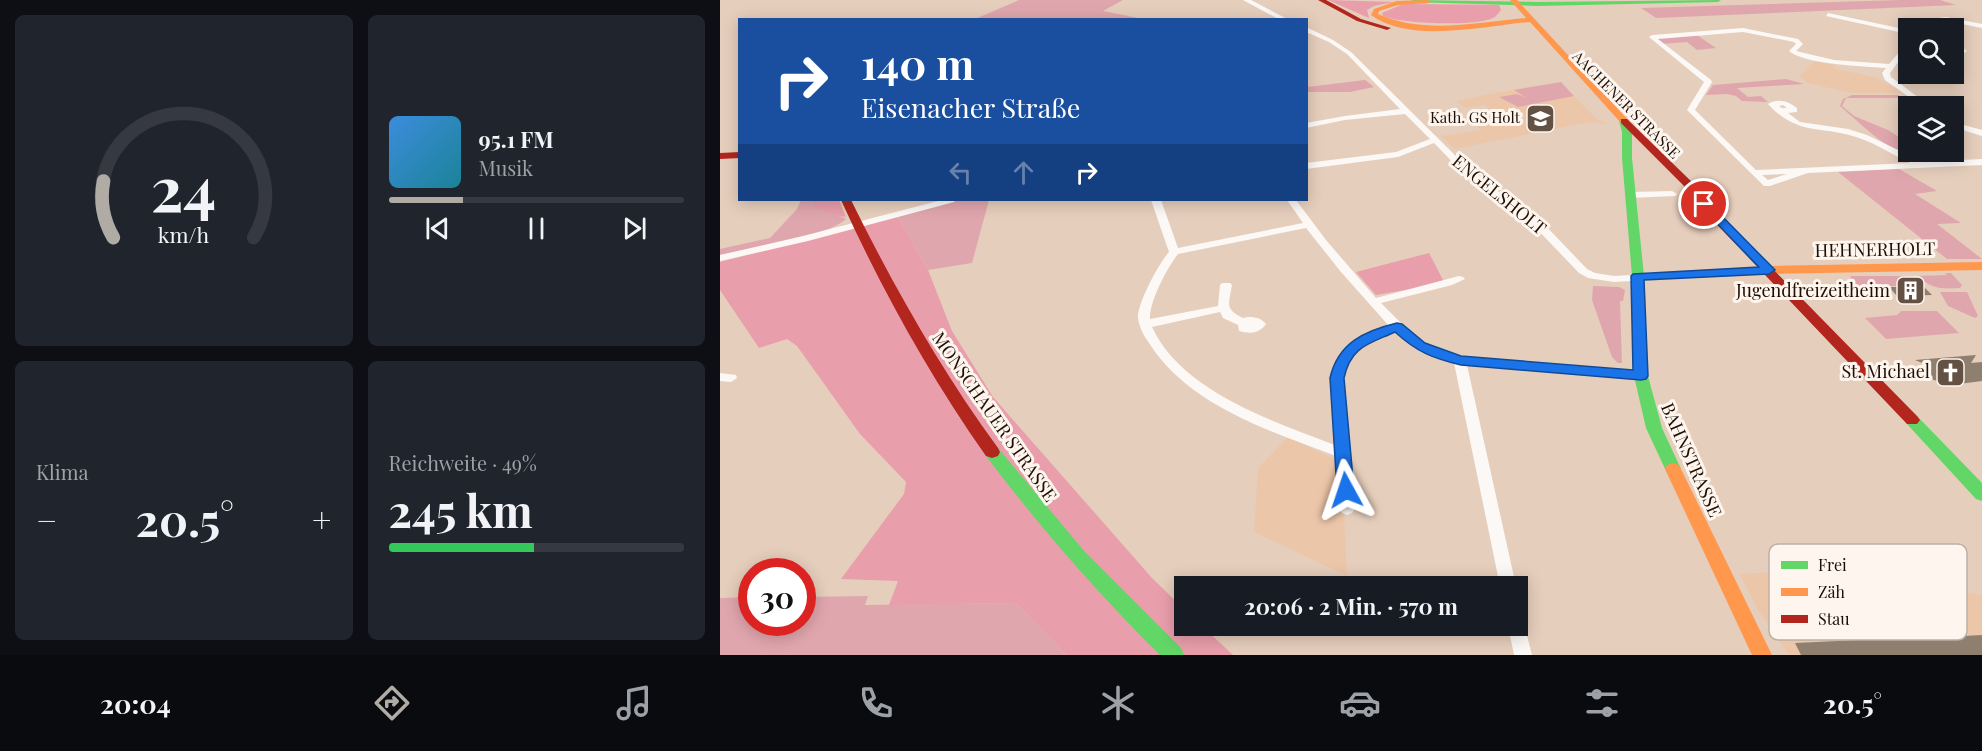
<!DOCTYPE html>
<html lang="de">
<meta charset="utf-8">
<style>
body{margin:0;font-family:"Playfair Display",serif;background:#20242c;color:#f1f3f6;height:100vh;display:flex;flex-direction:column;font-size:22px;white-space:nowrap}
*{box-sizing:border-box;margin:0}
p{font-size:20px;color:#9ea1a6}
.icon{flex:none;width:33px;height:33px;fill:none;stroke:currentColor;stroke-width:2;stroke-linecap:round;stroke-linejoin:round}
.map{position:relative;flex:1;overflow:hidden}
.sheet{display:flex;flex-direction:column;gap:15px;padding:15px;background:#0d0f14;width:720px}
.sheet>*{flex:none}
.top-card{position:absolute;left:18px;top:18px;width:570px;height:183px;border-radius:0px;box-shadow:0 3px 15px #0003;background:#1a4fa0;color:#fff;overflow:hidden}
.fabs{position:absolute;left:1178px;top:18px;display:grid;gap:12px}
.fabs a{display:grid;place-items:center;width:66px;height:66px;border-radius:0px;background:#171b24;box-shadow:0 3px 15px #0003;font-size:30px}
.speed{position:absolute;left:18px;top:558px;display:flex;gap:12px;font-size:30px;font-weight:700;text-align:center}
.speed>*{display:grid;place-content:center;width:78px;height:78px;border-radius:50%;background:#171b24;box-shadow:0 3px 15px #0003;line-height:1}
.speed .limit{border:9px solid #d22;background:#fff;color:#111}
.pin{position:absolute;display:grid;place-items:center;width:51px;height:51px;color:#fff;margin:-26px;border:3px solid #fff;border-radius:50%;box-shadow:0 2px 6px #0007}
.me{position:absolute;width:66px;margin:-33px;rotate:355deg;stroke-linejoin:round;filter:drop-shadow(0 0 4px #0008)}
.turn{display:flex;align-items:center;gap:21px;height:126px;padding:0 24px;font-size:27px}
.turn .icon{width:78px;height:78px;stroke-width:2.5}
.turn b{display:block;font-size:42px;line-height:51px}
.lanes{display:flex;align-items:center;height:57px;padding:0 24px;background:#0003;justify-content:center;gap:30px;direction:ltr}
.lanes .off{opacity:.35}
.big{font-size:45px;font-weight:700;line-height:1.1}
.sheet .widget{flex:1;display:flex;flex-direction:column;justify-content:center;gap:9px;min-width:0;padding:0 21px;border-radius:9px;background:#20242c}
.sheet .dial{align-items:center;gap:0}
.dial svg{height:156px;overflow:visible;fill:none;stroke:#363941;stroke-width:7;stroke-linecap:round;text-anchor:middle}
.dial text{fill:#f1f3f6;stroke:none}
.song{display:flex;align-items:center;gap:18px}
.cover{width:72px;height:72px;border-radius:9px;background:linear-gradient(135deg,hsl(210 70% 55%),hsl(190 70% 35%))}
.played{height:6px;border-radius:3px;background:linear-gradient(90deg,#b1aba6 25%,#363941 25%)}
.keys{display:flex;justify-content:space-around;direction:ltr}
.heat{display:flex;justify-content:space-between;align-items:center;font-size:33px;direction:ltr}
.charge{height:9px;border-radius:4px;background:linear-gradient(90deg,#34c759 49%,#363941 0)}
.sheet .tiles{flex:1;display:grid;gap:15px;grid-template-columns:repeat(2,1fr)}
.trip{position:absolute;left:454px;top:576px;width:354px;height:60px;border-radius:0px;background:#171b24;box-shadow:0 3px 15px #0003;font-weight:700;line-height:60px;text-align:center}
.tab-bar{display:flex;height:96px;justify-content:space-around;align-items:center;background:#090b0e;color:#9ea1a6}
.tab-bar .icon{width:42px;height:42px}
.tab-bar .selected{color:#b1aba6}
.tab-bar b{font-size:27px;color:#f1f3f6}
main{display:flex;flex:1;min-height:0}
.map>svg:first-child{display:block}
</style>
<main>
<section class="sheet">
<div class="tiles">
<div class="widget dial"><svg viewBox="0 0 100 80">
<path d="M14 69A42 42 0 1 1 86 69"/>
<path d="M14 69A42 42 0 0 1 9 40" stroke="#b1aba6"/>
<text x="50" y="56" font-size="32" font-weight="700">24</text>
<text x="50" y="72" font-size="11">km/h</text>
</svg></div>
<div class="widget">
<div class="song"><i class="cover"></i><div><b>95.1 FM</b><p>Musik</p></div></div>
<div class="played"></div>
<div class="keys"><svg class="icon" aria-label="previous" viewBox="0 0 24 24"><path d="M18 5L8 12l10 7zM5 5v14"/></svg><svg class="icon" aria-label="pause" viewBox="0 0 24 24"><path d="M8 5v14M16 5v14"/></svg><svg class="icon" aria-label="next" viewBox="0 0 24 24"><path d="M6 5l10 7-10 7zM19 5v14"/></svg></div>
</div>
<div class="widget"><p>Klima</p>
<div class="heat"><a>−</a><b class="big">20.5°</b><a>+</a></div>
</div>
<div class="widget"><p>Reichweite · 49%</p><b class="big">245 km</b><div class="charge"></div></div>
</div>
</section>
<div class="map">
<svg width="1262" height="655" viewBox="0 0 1262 655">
<rect width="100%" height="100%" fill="#e6cebc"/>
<!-- built -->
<g fill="#ecc6a9">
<polygon points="1095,61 1117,66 1112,68 1158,78 1181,93 1131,93 1088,83 1079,76"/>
<polygon points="818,85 828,100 854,96 878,120 888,124 870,122 734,149 721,136 761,130 751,120 778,116 765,105 745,108 736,101"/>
<polygon points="568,437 618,461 619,508 624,513 627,576 534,532 538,468"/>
<polygon points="1056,572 1262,595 1262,655 1069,655 1038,610 1020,574"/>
</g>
<!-- green -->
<g fill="#e0a6ad">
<polygon points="299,0 403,0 383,11 418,18 253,20"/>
<polygon points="1180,0 1220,0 1236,5 936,18 921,8"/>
<polygon points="974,33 996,48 977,50 967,42 941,44 935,37"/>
<polygon points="1066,79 1084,84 1017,88 1028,97 1041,96 1048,102 1022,101 1016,96 1007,94 986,95 993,85"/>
<polygon points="645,80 654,87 630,92 587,92 587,87"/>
<polygon points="841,82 854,96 798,107 779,97 797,94 807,98 794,90"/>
<path d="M1132 95H1178L1183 98H1126L1122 106 1134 116 1168 130 1188 143V152H1200L1215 161C1176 161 1147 129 1120 106L1123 99Z"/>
<polygon points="1179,169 1217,191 1195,194 1241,223 1217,224 1262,259 1227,259 1118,172"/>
<path d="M81 200H91L93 204 126 219C109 236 27 249 0 255V249L50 238 77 209Z"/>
<polygon points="237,200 269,200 252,263 208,270 178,217"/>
<path d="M1225 273H1231L1242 285 1240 288C1222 289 1211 289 1198 276L1227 275Z"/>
<polygon points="1130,276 1193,276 1203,286 1137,286"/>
<polygon points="873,286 899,287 905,290 903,301 900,301 902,363 898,363 892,357 872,300"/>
<polygon points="1220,292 1247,292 1258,316 1255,318 1228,306"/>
<polygon points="1181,311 1217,311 1239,333 1166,339 1145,318 1177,315"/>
<polygon points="148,596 145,605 296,603 346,655 0,655 0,598 31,597 32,622 82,622 83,597"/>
</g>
<!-- forest -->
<g fill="#e99eab">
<polygon points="608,0 674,2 654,6 647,10 649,18"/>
<path d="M683 4 779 5 781 10C779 12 777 15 775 17 759 27 681 24 663 16L662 13Z"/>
<path d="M90 200H119L126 217C115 216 96 210 90 200Z"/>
<polygon points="178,217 208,270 232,331 273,397 432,578 465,610 465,626 482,626 513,655 346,655 296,603 169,605 178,581 121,579 184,494 186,482 140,434 77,346 67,339 39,348 0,290 0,262"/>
<polygon points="709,253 723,280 720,284 656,295 636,272"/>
</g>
<!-- building -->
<g fill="#8f7f6f">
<polygon points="1169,287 1204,287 1212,295 1177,296"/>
<polygon points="1256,355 1251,363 1262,362 1262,381 1231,385 1204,377 1195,368 1212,367 1195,360"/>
<polygon points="1196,626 1217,626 1225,637 1262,635 1262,655 1081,655 1075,643 1203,637"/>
</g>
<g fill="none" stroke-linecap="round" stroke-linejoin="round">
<!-- street -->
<g fill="#fbf8f5" fill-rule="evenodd">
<polygon points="523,0 531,0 569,20 560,20"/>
<polygon points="1108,13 1188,30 1188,34 1106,16"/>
<polygon points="1226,17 1262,24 1262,28 1226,21 1208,23 1204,28 1198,28 1204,20"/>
<polygon points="586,27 613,40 631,52 756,176 822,222 867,269 875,273 894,276 1049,267 1054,270 1049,273 894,282 868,278 859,273 814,226 750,180 714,143 678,157 586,169 586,163 676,152 710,139 685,114 625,120 586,128 586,123 625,116 680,109 627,54 609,42 586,32"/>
<path d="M1023 28 1078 39 1083 44 1076 51 1114 60 1169 64 1188 42V49L1170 73 1171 77 1210 106H1202L1165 80 1162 73 1166 68C1143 66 1086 65 1069 51L1076 44 1074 42 1023 32 938 39 991 80 992 82 975 110 1036 170 1190 163C1173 155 1157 144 1139 138 1102 125 1078 137 1048 104 1058 98 1068 101 1077 108V112L1068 113 1080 122 1128 129 1147 135 1203 162 1262 159V165L1088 173 1050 186H1044L967 110 984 82 929 37 932 35ZM1063 105 1067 108H1062L1059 106ZM1067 174 1048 180 1042 175Z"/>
<polygon points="1233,46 1246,50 1247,51 1244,53 1233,50"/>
<polygon points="1233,122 1262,130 1262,136 1233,127"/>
<polygon points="952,191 957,194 955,196 910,198 905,195 910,192"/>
<polygon points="222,200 236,200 234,202 88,241 0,261 0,255 83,236"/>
<path d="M431 200H441L458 248 583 223 567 200H576L606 240 656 298 739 276 743 277 745 279 732 285 661 303 694 336 710 347 727 353 740 356 926 373 927 376 921 380 747 365 796 586H780L734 363 701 352 675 332C648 342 632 348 623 377L635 509 632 513 627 515 622 513 619 509 616 456C550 431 469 406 429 343 424 336 419 327 418 318 417 304 439 263 449 252ZM586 228 621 272 669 326C657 330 645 334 635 341 600 364 613 410 615 445 554 422 461 391 432 327L500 312 503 318 518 325 519 331C530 334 539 334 546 324 540 317 531 316 523 318 504 309 509 304 512 285L510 283H502L500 285 498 306 430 319C429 302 447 268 458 254Z"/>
<polygon points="0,373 16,375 17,378 11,382 0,381"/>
<polygon points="798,618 803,620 812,655 794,655 788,626 798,626"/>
</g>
<!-- fast -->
<g fill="#63d668" fill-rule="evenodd">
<polygon points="691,0 818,2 1001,0 998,2 818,6 694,2"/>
<polygon points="904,118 909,121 912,132 912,158 924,276 928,376 942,428 961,469 959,473 953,475 947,473 926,428 914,376 912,276 902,158 902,132 899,121"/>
<polygon points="1192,415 1197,416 1262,483 1262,501 1256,499 1187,424 1184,420 1187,416"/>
<path d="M272 446 278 448 365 552 461 648 464 655H440C377 593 320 527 266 456L264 452 266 448Z"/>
</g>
<!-- slow -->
<g fill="#ff974d" fill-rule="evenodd">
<path d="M708 0 710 3 678 5 659 11 658 14C705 35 757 22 806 18L790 0H797L909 121 901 123 810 22C764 26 690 44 651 15L654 9 677 1Z"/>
<polygon points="1262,262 1262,270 1049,274 1043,270 1049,266"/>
<polygon points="953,463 959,465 961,469 1052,655 1032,655 945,469 947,465"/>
</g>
<!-- jam -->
<g fill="#b3261e" fill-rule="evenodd">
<polygon points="598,0 606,0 641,19 671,28 667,30 637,21"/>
<polygon points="901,119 907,119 975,185 995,210 1197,416 1200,420 1197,424 1187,424 987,214 967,189 901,123"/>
<polygon points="20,152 20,158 0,159 0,153"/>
<path d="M121 200H131C174 287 221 370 278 448L280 452 278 456 272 458 266 456C209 375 162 290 121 200Z"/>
</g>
</g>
<!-- route -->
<path fill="#1a73e8" stroke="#114b97" stroke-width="1.5" d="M984 201 988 202 1055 270 1049 274 924 280 928 376 926 379 921 380 741 365C712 358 697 352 675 332 649 344 631 346 624 378L634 490 632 495 626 497 619 495 617 490 610 378C618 343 644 331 677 323L682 324 705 343 741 356 913 370 911 276 913 274 1039 267 980 206V202Z"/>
<!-- icons -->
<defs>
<symbol id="school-square" viewBox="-11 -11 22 22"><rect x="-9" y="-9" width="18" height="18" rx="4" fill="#635244" stroke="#fef5ee"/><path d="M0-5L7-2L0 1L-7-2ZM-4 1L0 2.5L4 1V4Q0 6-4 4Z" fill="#fff"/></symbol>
<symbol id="building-square" viewBox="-11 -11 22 22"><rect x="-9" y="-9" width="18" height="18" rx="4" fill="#635244" stroke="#fef5ee"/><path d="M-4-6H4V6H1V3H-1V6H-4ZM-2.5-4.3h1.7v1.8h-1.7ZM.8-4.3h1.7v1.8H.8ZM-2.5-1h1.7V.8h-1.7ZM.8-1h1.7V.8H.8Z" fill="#fff"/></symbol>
<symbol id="church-square" viewBox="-11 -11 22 22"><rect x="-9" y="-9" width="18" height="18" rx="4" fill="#635244" stroke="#fef5ee"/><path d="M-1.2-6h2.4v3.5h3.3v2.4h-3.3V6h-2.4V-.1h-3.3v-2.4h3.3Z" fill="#fff"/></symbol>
</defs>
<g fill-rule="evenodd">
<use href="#school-square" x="804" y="102" width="33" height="33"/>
<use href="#building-square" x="1174" y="274" width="33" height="33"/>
<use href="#church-square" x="1214" y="356" width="33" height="33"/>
</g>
<g text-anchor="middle" stroke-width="6" stroke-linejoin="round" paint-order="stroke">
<!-- far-street labels -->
<g font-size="15" fill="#1d0f03" stroke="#fef5ee">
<text transform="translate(906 105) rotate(45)" y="5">AACHENER STRASSE</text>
</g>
<!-- far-poi labels -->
<g font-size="15" fill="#1d0f03" stroke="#fef5ee" text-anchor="end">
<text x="800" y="123">Kath. GS Holt</text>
</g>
<!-- street labels -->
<g font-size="18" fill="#1d0f03" stroke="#fef5ee">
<text transform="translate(779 195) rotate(39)" y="6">ENGELSHOLT</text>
<text transform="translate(1155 250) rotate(-1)" y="6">HEHNERHOLT</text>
<text transform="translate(274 417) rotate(55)" y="6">MONSCHAUER STRASSE</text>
<text transform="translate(971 460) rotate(66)" y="6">BAHNSTRASSE</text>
</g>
<!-- poi labels -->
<g font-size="18" fill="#1d0f03" stroke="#fef5ee" text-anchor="end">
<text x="1170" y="297">Jugendfreizeitheim</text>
<text x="1210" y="378">St. Michael</text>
</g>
</g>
<!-- legend -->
<rect x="1049" y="544" width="198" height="96" rx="9" fill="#fef5ee" stroke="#bab0a8" stroke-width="1.5"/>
<rect x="1061" y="561" width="27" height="8" fill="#63d668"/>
<rect x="1061" y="588" width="27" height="8" fill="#ff974d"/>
<rect x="1061" y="615" width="27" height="8" fill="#b3261e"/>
<g font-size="16" fill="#1d0f03">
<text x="1098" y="571">Frei</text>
<text x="1098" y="598">Zäh</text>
<text x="1098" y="625">Stau</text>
</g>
</svg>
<div class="fabs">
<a><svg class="icon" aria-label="search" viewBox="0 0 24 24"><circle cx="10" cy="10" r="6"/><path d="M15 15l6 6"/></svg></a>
<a><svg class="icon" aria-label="layers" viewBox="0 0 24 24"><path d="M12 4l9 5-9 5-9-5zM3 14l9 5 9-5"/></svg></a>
</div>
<div class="speed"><div class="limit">30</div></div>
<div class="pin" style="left:984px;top:204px;background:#d93025"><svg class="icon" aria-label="arrive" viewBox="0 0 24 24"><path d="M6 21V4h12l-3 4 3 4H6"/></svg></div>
<svg class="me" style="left:626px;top:490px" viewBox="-20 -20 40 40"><path d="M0-17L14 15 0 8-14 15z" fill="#1a73e8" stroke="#fff" stroke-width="4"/></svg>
<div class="trip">20:06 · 2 Min. · 570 m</div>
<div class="top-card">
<div class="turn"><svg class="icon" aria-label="right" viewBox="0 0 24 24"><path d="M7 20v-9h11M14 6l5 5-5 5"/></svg><div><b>140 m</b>Eisenacher Straße</div></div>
<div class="lanes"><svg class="icon off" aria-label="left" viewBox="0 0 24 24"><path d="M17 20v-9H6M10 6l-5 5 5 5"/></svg><svg class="icon off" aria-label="ahead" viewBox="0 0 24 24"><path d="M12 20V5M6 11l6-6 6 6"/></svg><svg class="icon" aria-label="right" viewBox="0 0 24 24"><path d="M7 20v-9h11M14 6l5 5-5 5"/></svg></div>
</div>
</div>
</main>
<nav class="tab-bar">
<b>20:04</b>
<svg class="icon selected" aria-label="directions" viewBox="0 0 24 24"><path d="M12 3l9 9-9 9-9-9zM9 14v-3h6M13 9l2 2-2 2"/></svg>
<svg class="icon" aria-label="music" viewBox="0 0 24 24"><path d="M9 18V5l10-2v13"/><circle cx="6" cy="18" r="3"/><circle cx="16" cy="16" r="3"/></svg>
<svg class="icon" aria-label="phone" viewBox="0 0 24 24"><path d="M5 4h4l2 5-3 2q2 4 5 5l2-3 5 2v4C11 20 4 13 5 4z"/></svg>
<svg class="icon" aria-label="climate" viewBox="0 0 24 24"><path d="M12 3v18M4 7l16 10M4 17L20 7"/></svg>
<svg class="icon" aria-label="car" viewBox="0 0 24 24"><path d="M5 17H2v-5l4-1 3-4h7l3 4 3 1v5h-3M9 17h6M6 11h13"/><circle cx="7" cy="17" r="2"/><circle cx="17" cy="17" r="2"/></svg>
<svg class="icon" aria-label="filters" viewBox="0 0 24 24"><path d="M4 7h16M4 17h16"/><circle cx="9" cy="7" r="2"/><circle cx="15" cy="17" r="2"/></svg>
<b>20.5°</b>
</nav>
